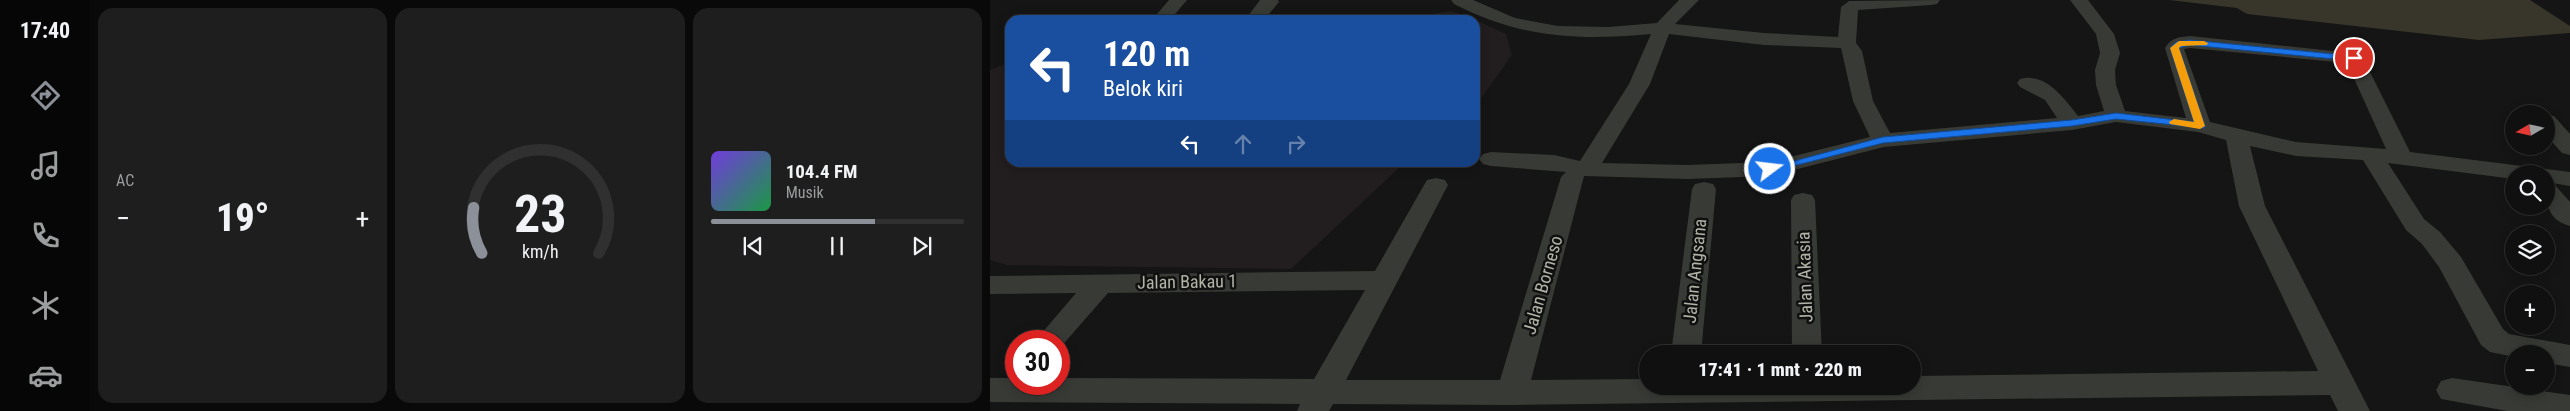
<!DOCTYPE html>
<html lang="id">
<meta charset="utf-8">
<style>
body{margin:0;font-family:"Roboto Condensed",sans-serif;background:#1d1e1d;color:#f1f3f6;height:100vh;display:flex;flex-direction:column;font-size:19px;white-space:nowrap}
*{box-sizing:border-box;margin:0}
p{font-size:16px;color:#9b9d9e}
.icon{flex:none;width:28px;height:28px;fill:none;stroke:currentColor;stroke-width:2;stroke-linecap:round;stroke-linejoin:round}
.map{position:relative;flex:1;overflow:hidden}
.panel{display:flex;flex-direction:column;gap:8px;padding:8px;background:#080908;width:900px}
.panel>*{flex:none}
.hud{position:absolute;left:15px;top:15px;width:475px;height:152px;border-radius:15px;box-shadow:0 2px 12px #0003,0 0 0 1px #2f302f;background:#1a4fa0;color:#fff;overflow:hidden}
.needle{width:32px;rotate:261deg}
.tools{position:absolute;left:1515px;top:105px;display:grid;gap:10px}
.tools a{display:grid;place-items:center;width:50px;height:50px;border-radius:50%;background:#0f100f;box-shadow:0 2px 12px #0003,0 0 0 1px #2f302f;font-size:25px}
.speed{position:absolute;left:15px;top:330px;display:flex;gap:10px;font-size:25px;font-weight:700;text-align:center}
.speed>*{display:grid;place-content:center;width:65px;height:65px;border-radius:50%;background:#0f100f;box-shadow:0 2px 12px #0003,0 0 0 1px #2f302f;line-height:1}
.speed .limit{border:8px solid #d22;background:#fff;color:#111}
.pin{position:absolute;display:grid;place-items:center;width:42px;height:42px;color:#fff;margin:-21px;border:2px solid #fff;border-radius:50%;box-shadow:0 1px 5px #0007}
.me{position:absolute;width:55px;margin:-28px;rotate:75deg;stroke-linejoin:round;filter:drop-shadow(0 0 4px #0008)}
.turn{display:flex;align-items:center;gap:18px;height:105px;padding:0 15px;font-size:22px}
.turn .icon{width:65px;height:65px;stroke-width:2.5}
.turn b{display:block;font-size:35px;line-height:42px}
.lanes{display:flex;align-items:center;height:48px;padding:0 15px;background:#0003;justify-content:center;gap:25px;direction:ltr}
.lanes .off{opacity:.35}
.big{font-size:38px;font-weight:800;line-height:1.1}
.panel .widget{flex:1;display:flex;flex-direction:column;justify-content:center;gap:8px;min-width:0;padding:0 18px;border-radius:15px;background:#1d1e1d}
.panel .dial{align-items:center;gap:0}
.dial svg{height:130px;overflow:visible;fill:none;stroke:#2f302f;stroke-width:7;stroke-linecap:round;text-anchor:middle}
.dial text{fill:#f1f3f6;stroke:none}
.song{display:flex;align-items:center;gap:15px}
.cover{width:60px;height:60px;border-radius:8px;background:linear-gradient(135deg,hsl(260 70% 55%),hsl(140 70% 35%))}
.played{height:5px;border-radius:2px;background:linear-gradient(90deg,#8c9099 65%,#2f302f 65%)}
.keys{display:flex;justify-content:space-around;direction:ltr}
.heat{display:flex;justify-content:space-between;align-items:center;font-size:28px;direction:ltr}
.panel .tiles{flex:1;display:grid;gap:8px;grid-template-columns:repeat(3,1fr)}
.trip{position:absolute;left:649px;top:345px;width:282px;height:50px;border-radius:25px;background:#0f100f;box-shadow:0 2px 12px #0003,0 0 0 1px #2f302f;font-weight:800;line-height:50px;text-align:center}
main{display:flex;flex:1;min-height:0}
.tabs{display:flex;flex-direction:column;width:90px;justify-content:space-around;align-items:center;background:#060606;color:#9b9d9e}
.tabs .icon{width:35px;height:35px}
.tabs .active{color:#8c9099}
.tabs b{font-size:22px;color:#f1f3f6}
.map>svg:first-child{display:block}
</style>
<main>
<nav class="tabs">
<b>17:40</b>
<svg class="icon active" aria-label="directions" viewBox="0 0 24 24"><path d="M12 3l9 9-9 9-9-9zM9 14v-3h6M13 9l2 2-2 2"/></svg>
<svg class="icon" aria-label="music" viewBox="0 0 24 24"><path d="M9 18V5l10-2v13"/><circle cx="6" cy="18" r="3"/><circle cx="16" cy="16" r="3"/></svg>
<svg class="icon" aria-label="phone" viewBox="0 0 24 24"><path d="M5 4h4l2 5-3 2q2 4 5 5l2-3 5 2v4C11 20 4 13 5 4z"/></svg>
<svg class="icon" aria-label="climate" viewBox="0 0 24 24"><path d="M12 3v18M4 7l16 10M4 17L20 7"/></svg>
<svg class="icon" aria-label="car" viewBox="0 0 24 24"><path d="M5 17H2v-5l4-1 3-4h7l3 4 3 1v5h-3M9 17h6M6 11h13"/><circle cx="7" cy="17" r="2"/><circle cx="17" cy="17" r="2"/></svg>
</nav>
<section class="panel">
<div class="tiles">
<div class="widget"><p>AC</p>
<div class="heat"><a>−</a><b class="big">19°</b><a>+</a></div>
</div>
<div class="widget dial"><svg viewBox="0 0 100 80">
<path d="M14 69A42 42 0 1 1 86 69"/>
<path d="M14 69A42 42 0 0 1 9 41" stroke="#8c9099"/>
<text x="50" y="56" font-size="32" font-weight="700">23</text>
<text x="50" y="72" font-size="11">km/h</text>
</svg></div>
<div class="widget">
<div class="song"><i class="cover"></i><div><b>104.4 FM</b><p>Musik</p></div></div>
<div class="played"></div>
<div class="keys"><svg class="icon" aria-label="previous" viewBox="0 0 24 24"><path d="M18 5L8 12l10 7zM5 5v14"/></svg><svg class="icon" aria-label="pause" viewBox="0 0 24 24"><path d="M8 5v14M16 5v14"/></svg><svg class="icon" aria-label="next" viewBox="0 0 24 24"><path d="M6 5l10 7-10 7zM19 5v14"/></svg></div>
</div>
</div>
</section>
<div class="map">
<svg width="1580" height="411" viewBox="0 0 1580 411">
<rect width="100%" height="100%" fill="#141514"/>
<!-- green -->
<g fill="#221d1f">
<polygon points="461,11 484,19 516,34 522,55 485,107 485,20 402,20"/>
<polygon points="20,62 20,162 432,163 409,168 301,269 17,265 0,260 0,70"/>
</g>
<!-- water -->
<polygon fill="#38362b" points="1179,0 1540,0 1580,26 1580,33 1489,40 1257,14 1247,8"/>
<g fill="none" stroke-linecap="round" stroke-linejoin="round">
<!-- minor -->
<g fill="#383a35" fill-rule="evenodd">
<polygon points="179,0 197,0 180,20 162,20"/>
<polygon points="270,0 288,0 289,2 274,20 255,20"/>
<path d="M461 0H483L525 18 568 26 618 27 667 23 689 0H709L685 24 774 33 848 37 851 7 859 1 950 0 947 4 941 5 868 10 866 43 872 51 883 101 900 133 1067 118 1055 100 1030 87 1027 83 1030 79C1055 72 1074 98 1088 116L1114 111 1106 85 1105 70 1110 53 1106 34 1080 0H1098L1124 34 1130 53 1125 70 1126 85 1135 111 1196 118 1175 48C1181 38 1188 37 1200 36L1371 54 1420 152 1580 172V186L1556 182V174H1524V179L1398 163 1434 219 1450 232 1471 257 1513 329 1519 334 1580 345V367L1556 363V354H1524V357L1500 352 1491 345 1449 267 1432 244 1416 230 1373 160 1306 156 1260 146 1275 206 1380 411H1348L1340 395 522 405 343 404 339 411H307L310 404 0 402V378H26V384H69V378L324 379 375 290 118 293 69 349V341H45L86 293 0 294V276L385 271 434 185 437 180 446 178 455 180 458 185 356 380H510L571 177 576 172 501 166 493 164 489 159 493 154 501 152 564 155 590 161 639 84 661 34C588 41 530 38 464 4ZM679 34 774 45 851 48 863 101 880 137 780 162 697 165 612 163 660 84ZM1200 48 1357 63 1396 149 1306 142 1220 122 1194 49ZM1126 122 1208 132 1236 140 1249 206 1328 371 922 376V386H658V379L541 380 594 176 697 179 780 176 894 147 1082 130Z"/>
<polygon points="1556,115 1564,116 1580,134 1580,155 1572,153 1556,135"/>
<polygon points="714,182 723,184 726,189 711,354 681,354 702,189 705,184"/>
<path d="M1556 183 1565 185 1580 202V226C1557 220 1556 203 1556 183Z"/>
<polygon points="813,193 822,195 825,200 832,354 802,354 801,200 804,195"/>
<polygon points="1462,378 1580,395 1580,411 1517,411 1451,399 1446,390 1451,381"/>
</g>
</g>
<!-- route -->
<polygon fill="#1a73e8" stroke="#114b97" points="1200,40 1364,56 1368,58 1364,61 1200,45 1189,48 1215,126 1214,128 1126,119 1082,126 893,143 780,172 775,169 893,137 1082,120 1126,113 1204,122 1180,48 1186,42"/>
<!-- slow -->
<polygon fill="#f59e0b" points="1214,41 1218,43 1217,45 1191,46 1189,48 1215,126 1210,129 1180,124 1179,122 1184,119 1204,122 1180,48 1189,41"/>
<g text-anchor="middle" stroke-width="5" stroke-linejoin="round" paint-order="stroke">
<!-- street labels -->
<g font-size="18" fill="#b2b4a7" stroke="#0f100f">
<text transform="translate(705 271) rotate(-84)" y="6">Jalan Angsana</text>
<text transform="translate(815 277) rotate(-92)" y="6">Jalan Akasia</text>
<text transform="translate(197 282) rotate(-1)" y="6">Jalan Bakau 1</text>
<text transform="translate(553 285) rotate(-74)" y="6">Jalan Borneso</text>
</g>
</g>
</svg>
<div class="tools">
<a><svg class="needle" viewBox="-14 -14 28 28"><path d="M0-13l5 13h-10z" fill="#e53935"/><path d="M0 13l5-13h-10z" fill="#9b9d9e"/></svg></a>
<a><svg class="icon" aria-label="search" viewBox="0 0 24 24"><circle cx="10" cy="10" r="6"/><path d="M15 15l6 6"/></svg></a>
<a><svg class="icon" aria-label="layers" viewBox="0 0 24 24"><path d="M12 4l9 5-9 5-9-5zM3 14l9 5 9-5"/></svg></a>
<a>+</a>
<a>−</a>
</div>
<div class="speed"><div class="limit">30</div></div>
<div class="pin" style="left:1364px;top:58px;background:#d93025"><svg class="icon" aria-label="arrive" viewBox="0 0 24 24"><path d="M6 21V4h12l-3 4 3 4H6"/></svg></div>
<svg class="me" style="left:780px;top:169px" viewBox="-20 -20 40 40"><circle r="17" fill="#1a73e8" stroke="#fff" stroke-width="3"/><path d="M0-11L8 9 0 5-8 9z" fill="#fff"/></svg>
<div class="trip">17:41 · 1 mnt · 220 m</div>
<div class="hud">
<div class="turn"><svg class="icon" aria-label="left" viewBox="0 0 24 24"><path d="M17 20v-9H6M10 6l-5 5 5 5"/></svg><div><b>120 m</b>Belok kiri</div></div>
<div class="lanes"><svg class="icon" aria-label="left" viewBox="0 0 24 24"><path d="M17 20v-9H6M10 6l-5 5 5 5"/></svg><svg class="icon off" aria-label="ahead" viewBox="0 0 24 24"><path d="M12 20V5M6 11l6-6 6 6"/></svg><svg class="icon off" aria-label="right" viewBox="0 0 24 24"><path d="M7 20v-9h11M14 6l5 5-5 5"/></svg></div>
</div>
</div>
</main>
